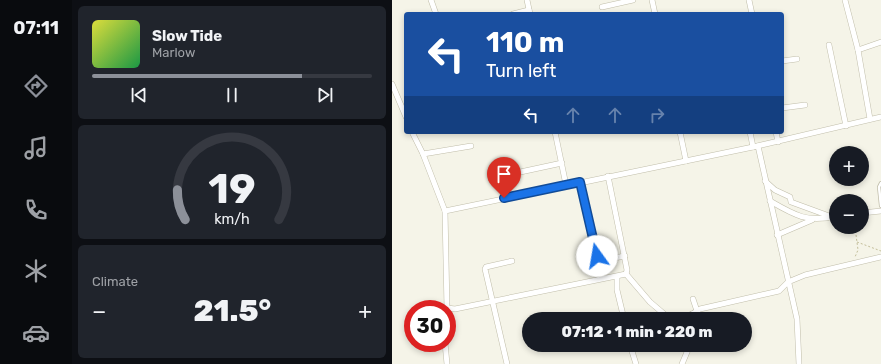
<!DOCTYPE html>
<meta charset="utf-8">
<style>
body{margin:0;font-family:Rubik,sans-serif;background:#20242c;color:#f1f3f6;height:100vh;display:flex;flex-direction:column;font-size:15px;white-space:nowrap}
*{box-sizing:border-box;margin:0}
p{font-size:13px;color:#9ea1a6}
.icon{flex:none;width:22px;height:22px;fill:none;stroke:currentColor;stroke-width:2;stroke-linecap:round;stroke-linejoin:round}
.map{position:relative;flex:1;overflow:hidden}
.details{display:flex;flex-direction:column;gap:6px;padding:6px;background:#0d0f14;width:320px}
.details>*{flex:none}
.banner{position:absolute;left:12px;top:12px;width:380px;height:122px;border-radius:4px;box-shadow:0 2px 6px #0003;background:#1a4fa0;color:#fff;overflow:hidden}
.controls{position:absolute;left:437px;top:146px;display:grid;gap:8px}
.controls a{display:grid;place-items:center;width:40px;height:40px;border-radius:50%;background:#171b24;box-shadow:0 2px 6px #0003;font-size:20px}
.speed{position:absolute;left:12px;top:300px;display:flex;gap:8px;font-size:20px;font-weight:700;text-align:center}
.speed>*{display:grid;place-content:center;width:52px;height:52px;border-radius:50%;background:#171b24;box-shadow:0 2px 6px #0003;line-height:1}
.speed .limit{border:6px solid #d22;background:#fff;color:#111}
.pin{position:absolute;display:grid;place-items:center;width:34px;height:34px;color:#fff;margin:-41px -17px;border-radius:50% 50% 50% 0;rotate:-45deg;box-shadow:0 0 4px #0007}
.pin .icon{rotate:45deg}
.me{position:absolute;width:44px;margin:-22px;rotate:347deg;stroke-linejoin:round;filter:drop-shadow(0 0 3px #0008)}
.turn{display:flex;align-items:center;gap:14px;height:84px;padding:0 16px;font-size:18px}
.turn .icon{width:52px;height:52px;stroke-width:2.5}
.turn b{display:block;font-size:28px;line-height:34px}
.lanes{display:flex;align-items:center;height:38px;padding:0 16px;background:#0003;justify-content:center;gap:20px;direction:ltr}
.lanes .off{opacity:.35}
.big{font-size:30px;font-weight:800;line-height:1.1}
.details .card{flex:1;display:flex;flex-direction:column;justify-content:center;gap:6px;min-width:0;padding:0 14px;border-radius:6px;background:#20242c}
.details .dial{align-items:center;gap:0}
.dial svg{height:104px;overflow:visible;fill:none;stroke:#363941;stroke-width:7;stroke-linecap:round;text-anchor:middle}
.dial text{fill:#f1f3f6;stroke:none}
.song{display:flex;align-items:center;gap:12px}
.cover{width:48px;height:48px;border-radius:6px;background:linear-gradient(135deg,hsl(60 70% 55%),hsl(140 70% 35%))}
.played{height:4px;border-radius:2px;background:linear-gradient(90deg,#8c9099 75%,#363941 75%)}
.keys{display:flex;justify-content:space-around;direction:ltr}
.heat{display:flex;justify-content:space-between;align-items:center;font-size:22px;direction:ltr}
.trip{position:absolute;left:130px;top:312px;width:230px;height:40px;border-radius:20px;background:#171b24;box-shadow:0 2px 6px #0003;font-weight:800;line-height:40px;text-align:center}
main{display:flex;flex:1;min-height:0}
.tab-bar{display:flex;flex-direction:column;width:72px;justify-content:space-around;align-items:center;background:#090b0e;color:#9ea1a6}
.tab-bar .icon{width:28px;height:28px}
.tab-bar .current{color:#8c9099}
.tab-bar b{font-size:18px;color:#f1f3f6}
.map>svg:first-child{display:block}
</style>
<main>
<nav class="tab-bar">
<b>07:11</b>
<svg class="icon current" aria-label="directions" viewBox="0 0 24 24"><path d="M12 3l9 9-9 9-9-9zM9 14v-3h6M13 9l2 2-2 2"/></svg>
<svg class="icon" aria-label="music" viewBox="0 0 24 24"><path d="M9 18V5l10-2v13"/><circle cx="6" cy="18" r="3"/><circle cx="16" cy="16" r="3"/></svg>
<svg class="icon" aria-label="phone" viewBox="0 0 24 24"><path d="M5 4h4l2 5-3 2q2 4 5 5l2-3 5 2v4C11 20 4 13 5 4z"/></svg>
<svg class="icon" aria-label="climate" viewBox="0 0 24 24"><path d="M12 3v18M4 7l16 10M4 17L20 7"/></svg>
<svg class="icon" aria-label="car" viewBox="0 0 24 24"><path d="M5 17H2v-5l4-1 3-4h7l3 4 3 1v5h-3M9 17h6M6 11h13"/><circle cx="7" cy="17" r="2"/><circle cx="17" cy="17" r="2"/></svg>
</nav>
<section class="details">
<div class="card">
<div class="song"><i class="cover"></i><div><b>Slow Tide</b><p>Marlow</p></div></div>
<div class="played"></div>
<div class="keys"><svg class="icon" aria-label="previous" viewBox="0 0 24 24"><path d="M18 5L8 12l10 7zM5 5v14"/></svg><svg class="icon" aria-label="pause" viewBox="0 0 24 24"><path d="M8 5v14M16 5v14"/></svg><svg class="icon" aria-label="next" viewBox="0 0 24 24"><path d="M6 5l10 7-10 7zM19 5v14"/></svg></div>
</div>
<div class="card dial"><svg viewBox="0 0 100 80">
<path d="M14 69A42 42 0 1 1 86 69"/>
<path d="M14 69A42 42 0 0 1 8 46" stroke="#8c9099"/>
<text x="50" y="56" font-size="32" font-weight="700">19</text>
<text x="50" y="72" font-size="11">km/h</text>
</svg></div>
<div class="card"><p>Climate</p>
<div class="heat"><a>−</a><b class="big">21.5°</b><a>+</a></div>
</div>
</section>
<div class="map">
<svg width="489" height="364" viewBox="0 0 489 364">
<rect width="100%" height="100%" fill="#f5f4e8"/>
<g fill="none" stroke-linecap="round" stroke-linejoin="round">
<defs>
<polyline id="service" points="489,183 487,187 489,206"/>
<g id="minor">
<polyline points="39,0 44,14"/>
<polyline points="135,0 138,14"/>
<polyline points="260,0 263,14"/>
<polyline points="357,0 360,14"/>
<polyline points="453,0 466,50 478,119"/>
<polyline points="210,7 241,0"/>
<polyline points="121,14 137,10"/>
<polyline points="437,45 454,126"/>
<polyline points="466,50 489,42"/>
<polyline points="390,61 405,59"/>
<polyline points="0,84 14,117"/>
<polyline points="390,108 413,105"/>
<polyline points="20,132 31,154 53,211"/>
<polyline points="163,132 174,185"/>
<polyline points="288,132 294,161"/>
<polyline points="358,132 361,147"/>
<polyline points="384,132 386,142"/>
<polyline points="366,146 405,319 407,364"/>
<polyline points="31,154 79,146"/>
<polyline points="119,174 170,163"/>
<polyline points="373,181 383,190 398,197 399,202 440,217"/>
<polyline points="188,182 205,256 211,260 233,256"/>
<path d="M378 201C402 215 415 223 444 216"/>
<polyline points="470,213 489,211"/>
<polyline points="385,235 420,220"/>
<polyline points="234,274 258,302 278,319"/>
<polyline points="225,277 225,290 232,319"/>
<polyline points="301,299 305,311"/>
<polyline points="55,308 63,309 234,274 235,270 216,176"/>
<polyline points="55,309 53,211 361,147 489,117"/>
<polyline points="285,319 300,314"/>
<polyline points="299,319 300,314 308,309 387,291 396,282 413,275 489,257"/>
<polyline points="53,343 55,364"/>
<polyline points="238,345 244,364"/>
<polyline points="115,364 93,269 94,267 120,261"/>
<polyline points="290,364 298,345"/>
</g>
</defs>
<!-- service casing -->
<use href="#service" stroke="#c1beaa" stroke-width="4"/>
<!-- minor casing -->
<use href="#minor" stroke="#c1beaa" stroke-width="6"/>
<!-- path -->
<g stroke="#c3be9a" stroke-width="1" stroke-dasharray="2 2" stroke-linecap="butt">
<polyline points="463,227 466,250 463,257"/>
<polyline points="465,242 489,251"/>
</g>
<!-- service -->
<use href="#service" stroke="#fff" stroke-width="2.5"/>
<!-- minor -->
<use href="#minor" stroke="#fff" stroke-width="5"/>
</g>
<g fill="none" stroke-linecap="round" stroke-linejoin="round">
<defs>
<polyline id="route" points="112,198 188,182 205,256"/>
</defs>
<!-- route casing -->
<use href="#route" stroke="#114b97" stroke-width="10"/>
<!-- route -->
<use href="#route" stroke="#1a73e8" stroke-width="7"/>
</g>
</svg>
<div class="controls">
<a>+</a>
<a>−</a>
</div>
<div class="speed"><div class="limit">30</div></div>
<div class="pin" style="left:112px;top:198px;background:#d93025"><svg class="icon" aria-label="arrive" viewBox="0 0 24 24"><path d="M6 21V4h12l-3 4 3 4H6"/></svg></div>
<svg class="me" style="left:205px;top:256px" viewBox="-20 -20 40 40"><circle r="19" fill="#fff"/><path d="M0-13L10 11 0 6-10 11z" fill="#1a73e8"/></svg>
<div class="trip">07:12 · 1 min · 220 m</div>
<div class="banner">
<div class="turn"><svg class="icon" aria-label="left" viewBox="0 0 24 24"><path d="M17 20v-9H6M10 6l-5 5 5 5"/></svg><div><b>110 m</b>Turn left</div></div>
<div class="lanes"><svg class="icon" aria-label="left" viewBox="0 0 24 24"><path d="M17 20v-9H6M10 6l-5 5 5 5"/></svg><svg class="icon off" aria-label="ahead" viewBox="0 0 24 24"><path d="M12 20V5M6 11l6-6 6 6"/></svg><svg class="icon off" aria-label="ahead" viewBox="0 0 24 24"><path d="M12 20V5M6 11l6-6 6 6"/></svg><svg class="icon off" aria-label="right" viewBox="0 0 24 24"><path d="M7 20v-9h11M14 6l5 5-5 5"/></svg></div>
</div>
</div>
</main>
